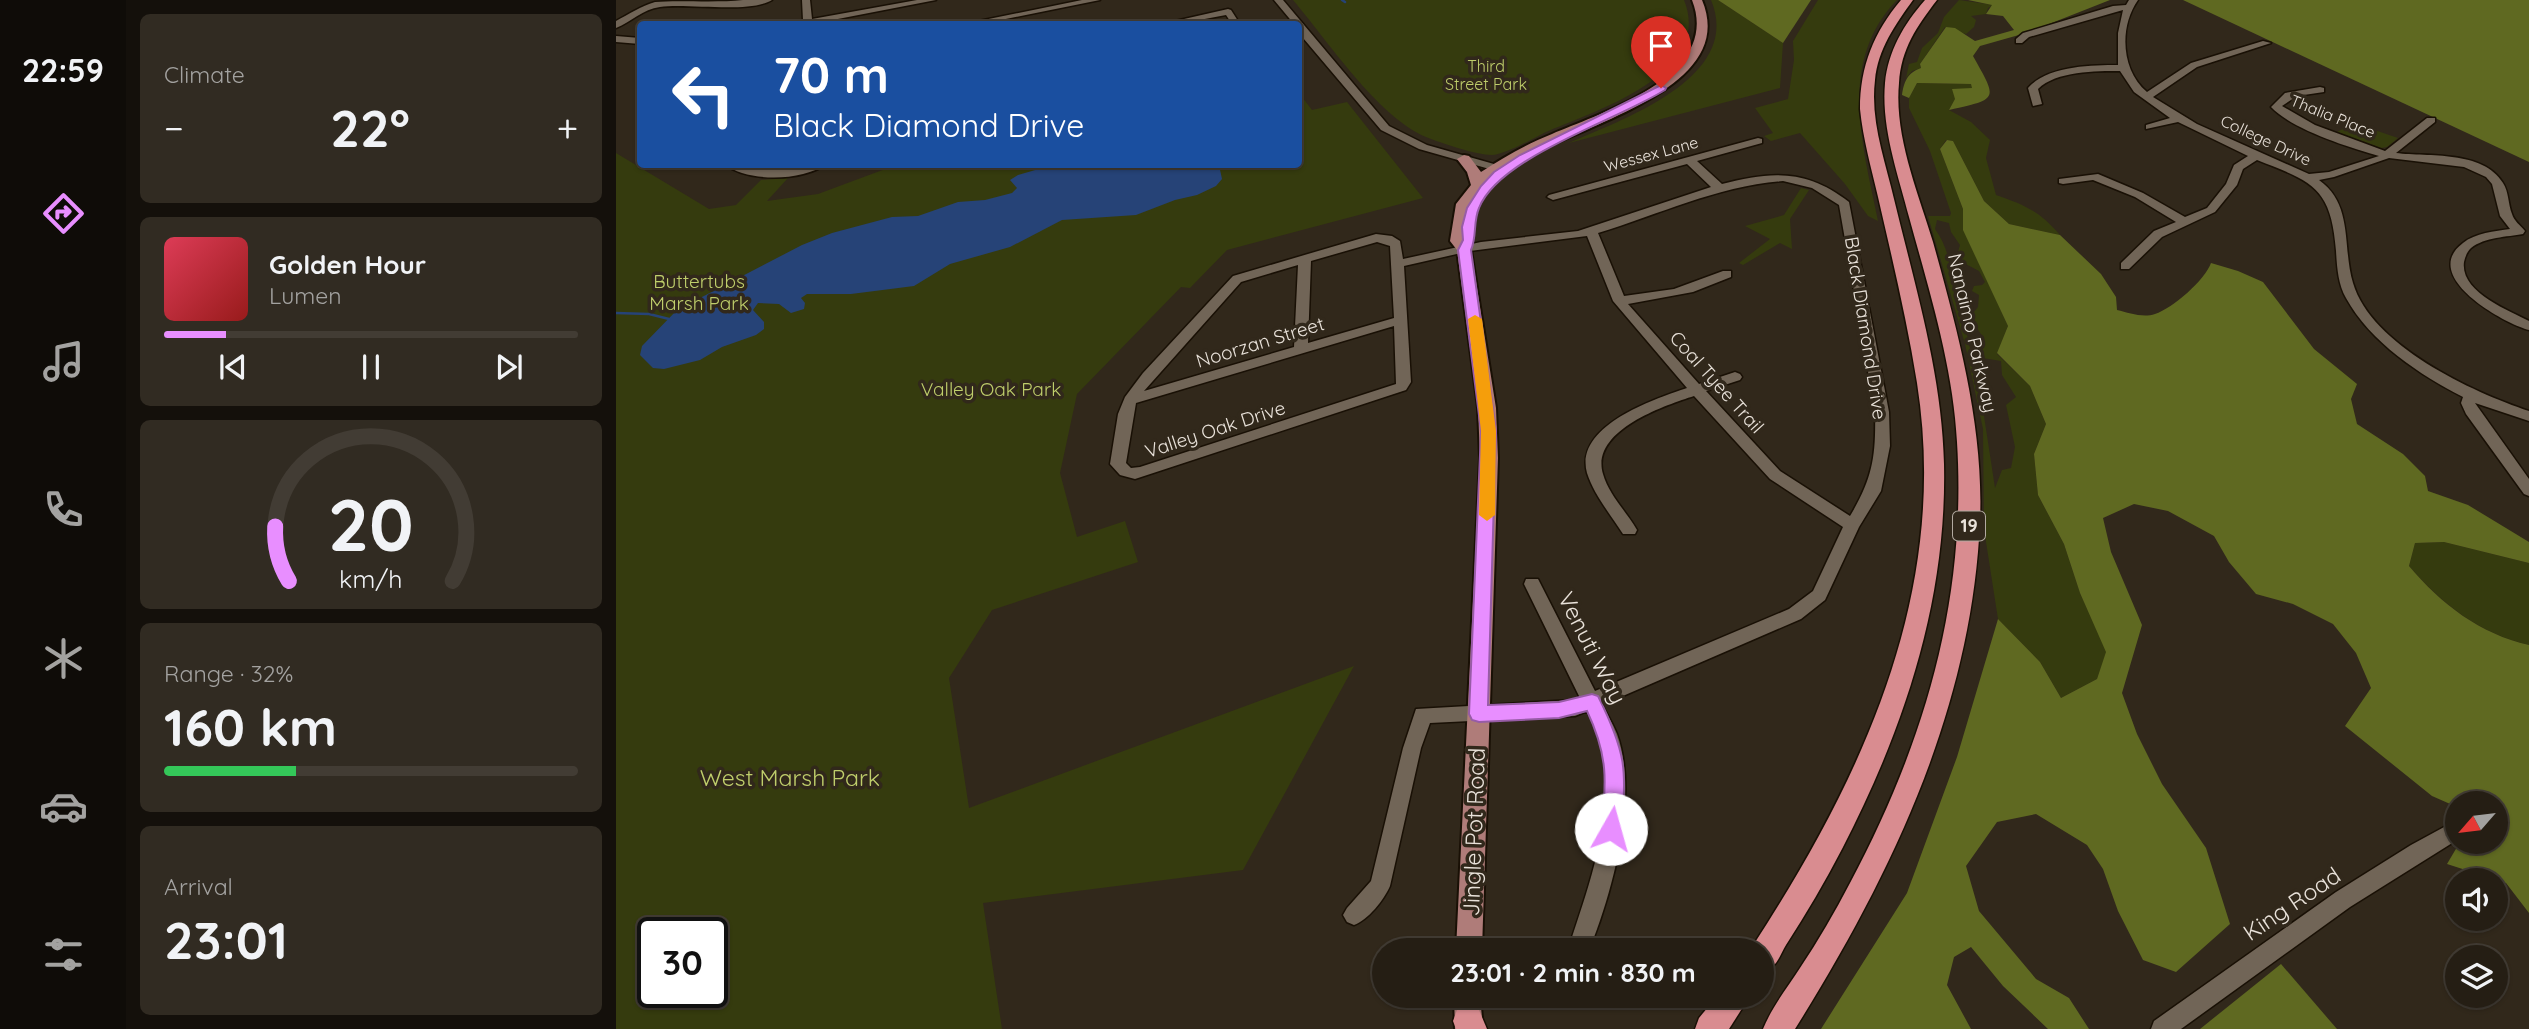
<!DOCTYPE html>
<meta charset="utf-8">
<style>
body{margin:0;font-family:Quicksand,sans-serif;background:#312b22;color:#f1f3f6;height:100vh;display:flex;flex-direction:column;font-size:26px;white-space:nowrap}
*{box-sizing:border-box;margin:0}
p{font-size:23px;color:#a3a2a0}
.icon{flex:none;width:38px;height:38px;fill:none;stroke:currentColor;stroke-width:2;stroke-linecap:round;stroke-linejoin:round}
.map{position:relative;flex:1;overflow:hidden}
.sheet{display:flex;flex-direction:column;gap:14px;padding:14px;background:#14100b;width:490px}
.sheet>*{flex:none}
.guide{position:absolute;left:21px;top:21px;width:665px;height:147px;border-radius:7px;box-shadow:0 2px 5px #0004,0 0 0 2px #423c34;background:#1a4fa0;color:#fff;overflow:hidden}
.needle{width:46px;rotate:242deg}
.buttons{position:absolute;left:1829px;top:791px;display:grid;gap:14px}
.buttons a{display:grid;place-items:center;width:63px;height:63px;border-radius:50%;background:#251e14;box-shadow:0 2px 5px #0004,0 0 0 2px #423c34;font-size:35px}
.speed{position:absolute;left:21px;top:917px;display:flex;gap:14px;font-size:35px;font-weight:700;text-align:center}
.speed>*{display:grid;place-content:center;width:91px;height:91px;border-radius:50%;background:#251e14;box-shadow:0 2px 5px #0004,0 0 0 2px #423c34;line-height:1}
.speed .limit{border:4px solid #111;border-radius:10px;background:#fff;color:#111}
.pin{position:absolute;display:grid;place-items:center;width:60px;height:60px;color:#fff;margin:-72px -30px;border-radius:50% 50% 50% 0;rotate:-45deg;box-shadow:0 0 7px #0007}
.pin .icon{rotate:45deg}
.me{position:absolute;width:77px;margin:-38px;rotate:7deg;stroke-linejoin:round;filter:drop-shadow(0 0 5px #0008)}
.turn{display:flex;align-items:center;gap:24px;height:147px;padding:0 21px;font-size:32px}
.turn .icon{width:91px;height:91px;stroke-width:2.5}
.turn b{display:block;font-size:49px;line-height:60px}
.big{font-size:52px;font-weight:800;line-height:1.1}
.sheet .card{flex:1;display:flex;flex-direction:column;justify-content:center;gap:10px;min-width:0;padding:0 24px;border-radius:10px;background:#312b22}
.sheet .dial{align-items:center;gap:0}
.dial svg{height:182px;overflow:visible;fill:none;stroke:#423c34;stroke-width:7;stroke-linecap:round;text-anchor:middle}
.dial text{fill:#f1f3f6;stroke:none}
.song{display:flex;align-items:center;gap:21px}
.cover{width:84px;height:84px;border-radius:10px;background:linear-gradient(135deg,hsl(350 70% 55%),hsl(0 70% 35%))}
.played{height:7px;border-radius:4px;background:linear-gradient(90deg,#e88eff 15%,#423c34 15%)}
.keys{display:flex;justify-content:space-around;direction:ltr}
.heat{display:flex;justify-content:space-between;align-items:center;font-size:38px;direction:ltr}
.charge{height:10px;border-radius:5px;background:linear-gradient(90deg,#34c759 32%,#423c34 0)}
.trip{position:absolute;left:756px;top:938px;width:402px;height:70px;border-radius:35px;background:#251e14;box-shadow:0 2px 5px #0004,0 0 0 2px #423c34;font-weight:800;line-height:70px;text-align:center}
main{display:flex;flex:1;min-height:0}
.tabs{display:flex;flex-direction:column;width:126px;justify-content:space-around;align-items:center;background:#0f0c08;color:#a3a2a0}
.tabs .icon{width:49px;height:49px}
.tabs .current{color:#e88eff}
.tabs b{font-size:32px;color:#f1f3f6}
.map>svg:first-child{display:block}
</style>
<main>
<nav class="tabs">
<b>22:59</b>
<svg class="icon current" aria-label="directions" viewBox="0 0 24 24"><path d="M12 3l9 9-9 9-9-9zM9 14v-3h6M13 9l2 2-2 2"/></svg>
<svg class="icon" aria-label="music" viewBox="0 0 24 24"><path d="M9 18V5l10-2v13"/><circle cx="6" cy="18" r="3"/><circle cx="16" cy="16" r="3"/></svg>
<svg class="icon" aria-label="phone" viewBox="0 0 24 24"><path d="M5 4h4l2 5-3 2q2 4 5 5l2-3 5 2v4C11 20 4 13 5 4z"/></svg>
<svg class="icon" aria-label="climate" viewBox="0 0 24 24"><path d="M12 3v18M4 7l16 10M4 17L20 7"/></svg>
<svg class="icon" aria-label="car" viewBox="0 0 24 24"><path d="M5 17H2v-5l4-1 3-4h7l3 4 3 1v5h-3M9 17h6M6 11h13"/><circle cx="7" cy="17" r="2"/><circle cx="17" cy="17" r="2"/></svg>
<svg class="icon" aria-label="filters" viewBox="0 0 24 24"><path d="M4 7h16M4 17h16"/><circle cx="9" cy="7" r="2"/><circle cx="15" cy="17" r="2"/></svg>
</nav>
<section class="sheet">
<div class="card"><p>Climate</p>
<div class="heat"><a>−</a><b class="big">22°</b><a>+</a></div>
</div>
<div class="card">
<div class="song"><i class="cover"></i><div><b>Golden Hour</b><p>Lumen</p></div></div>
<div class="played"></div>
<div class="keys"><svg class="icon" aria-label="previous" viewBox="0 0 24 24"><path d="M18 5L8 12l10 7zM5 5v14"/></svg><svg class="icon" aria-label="pause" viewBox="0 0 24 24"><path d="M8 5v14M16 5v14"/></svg><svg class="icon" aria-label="next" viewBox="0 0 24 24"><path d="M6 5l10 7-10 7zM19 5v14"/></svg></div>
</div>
<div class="card dial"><svg viewBox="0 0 100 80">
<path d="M14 69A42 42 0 1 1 86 69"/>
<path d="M14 69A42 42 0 0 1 8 45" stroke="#e88eff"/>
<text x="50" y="56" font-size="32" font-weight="700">20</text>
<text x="50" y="72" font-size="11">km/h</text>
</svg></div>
<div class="card"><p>Range · 32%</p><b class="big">160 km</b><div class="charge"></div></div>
<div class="card"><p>Arrival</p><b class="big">23:01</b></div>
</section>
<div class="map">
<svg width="1913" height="1029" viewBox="0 0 1913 1029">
<rect width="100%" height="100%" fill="#31281b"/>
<!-- green -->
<g fill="#353b0e" fill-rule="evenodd">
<path d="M677 0H1068C1098 74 979 111 930 132 918 138 888 155 876 155 860 155 825 143 810 137 762 117 711 40 677 0Z"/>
<path d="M1095 0H1102L1167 43 1164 88 953 143C1005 120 1128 78 1095 0Z"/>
<path d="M1202 0H1281C1221 62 1247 146 1262 221L1252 216 1229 184 1184 133 1155 141 1148 136 1157 133 1139 108 1172 99 1178 60 1177 41Z"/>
<polygon points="1343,0 1378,5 1372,8 1370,14 1355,16 1360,20 1358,27 1350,34 1329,27 1304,64 1305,68 1296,71 1290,78 1293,64 1301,62 1306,48 1322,33 1328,17"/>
<path d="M1301 83 1355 84 1357 88 1345 90 1333 110 1355 122 1374 140 1370 158 1380 195C1409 205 1423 211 1444 235L1393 224 1368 201 1337 141 1330 140 1324 149 1347 209 1348 230 1392 326 1381 354 1414 386 1430 424 1418 454 1422 495 1448 544 1464 593 1491 652 1481 679 1445 698 1424 662 1382 619 1368 529 1367 429 1349 344 1312 216H1334L1335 213 1314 151 1293 108V98ZM1321 220 1333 223 1335 232 1344 245 1340 259 1363 271 1369 282 1366 285 1358 286 1356 291 1363 295 1362 307 1354 317 1368 339 1362 353 1367 358 1385 361 1386 375 1400 397 1390 405 1399 447 1395 468 1386 470 1379 488 1361 370 1353 345 1346 309 1342 302 1344 298 1341 296V290L1338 288 1341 285 1336 283C1335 263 1330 244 1319 229Z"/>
<path d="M683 93 696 110 731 102 807 198 611 250 574 288 565 287 461 394 444 473 461 537 509 521 522 562 376 610 333 678 353 808 738 666 627 870 367 903 386 1029H0V153L93 209 120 205 145 180 172 178 151 201 202 194 280 165 682 164ZM37 933H96V992H37Z"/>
<polygon points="1738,123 1782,138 1771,147 1765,148 1721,132"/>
<polygon points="1185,188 1193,190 1174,219 1176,249 1164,243 1127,265 1123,263 1154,239 1129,226 1168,215"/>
<path d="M1828 542 1913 563V645C1864 634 1826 604 1793 566L1799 543Z"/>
</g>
<!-- forest -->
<g fill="#5f6921">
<polygon points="1102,0 1195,0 1167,43"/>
<path d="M1352 0H1494L1410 33 1364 46 1357 56C1381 99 1384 99 1333 110L1339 99 1336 89 1356 88 1355 84 1301 83 1293 98 1286 95C1288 82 1291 73 1305 68L1304 64 1330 27 1339 28 1359 41 1398 30 1387 16 1370 14 1376 5Z"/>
<polygon points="1567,0 1913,0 1913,162"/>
<path d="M1331 140 1337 141 1368 201 1393 224 1444 235 1485 274 1500 297 1501 310C1513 313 1527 318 1539 314 1557 308 1589 280 1595 263L1622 271 1647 282 1698 349 1741 384 1735 399 1741 424 1787 454 1809 476 1812 491 1852 505 1913 542V563L1828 542 1799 543 1793 566C1825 604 1864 634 1913 645V913L1890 883 1831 864 1844 842H1880V803H1841V807L1816 796 1729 726 1755 688 1740 653 1717 624 1677 604 1640 594 1613 562 1598 536 1552 511 1518 504 1487 518 1495 552 1526 625 1506 693 1521 734 1546 784 1590 848 1614 924 1560 972 1527 960 1502 911 1487 869 1471 845 1420 814 1381 822 1350 866 1363 911 1420 979 1453 998 1473 1029H1432L1387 986 1355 947 1338 957 1331 985 1355 1029H1205L1291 893 1341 757 1382 619 1424 662 1445 698 1481 679 1490 652 1464 593 1448 544 1422 495 1418 454 1430 424 1414 386 1381 353 1392 326 1347 230V209L1324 149Z"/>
<polygon points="1665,964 1721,1029 1584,1029"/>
</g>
<!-- water -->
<polygon fill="#264377" points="440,164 603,165 606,179 600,186 581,195 559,200 520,215 446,220 394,247 334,264 298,286 235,294 191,294 185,298 189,303 188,309 175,313 163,304 142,303 137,310 148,322 148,329 140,335 106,347 84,360 48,369 37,368 24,355 26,346 61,310 186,245 216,233 276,217 302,216 342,202 369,200 396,193 401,188 394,180 402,175"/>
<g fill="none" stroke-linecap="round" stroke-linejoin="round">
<!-- stream -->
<g stroke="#264377" stroke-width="2.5">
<polyline points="726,0 729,2"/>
<polyline points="0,313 33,314 53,319"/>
</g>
<defs>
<g id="minor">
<path d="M127 0H156C133 14 72 3 44 7 27 9 15 22 0 28V21C13 14 25 6 39 2 62 0 101 3 127 0Z"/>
<polygon points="186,0 194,0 196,19 301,0 320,0 196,24 179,24 187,20"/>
<polygon points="466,0 484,0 365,24 348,24"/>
<polygon points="658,0 667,0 773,126 811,145 892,168 892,172 884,172 803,149 765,130 682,32 682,24 678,24"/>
<path d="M1513 0H1522C1503 27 1505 70 1531 92L1575 63 1647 41 1655 43 1581 67 1537 97 1581 124 1693 174 1713 172 1763 156C1732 147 1677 130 1655 107L1669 93 1704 87 1708 88V92L1681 96 1666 106 1699 125 1769 151 1811 118H1819V122L1780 153C1812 157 1867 150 1887 183 1893 192 1892 204 1896 214 1898 221 1904 225 1909 231L1907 234C1891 237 1869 237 1855 248 1851 252 1849 257 1848 262 1844 292 1892 310 1913 321V330C1887 323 1803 276 1847 243 1859 233 1879 231 1894 229L1884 216 1876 184 1870 177 1848 167 1773 158 1718 177 1703 180C1738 205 1726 247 1737 283 1755 345 1856 392 1913 411V421L1859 403 1913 479V496L1908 494 1850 414 1845 403 1847 397C1804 375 1754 342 1730 298 1722 284 1721 267 1720 251 1715 187 1697 182 1641 160L1627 169 1621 185 1599 212 1546 237 1513 269H1505V263L1538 231 1560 222 1519 197 1477 180 1447 184 1443 183V179L1482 174 1527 193 1569 217 1591 208 1610 184 1618 165 1632 156 1562 122 1530 129V125L1554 118 1518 92 1504 71C1480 71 1440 71 1422 89L1426 104 1417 106 1412 88C1431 66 1475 65 1502 65V33L1507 10 1413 37 1406 43H1400V39L1407 33 1497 6 1510 5Z"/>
<polygon points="612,9 615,10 624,24 616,24 610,15 562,24 546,24"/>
<polygon points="0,36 24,38 24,44 0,42"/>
<path d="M1142 138 1146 139V143L1081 161 1106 184C1155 171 1191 169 1233 202L1273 412 1274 446 1265 491 1243 527 1209 600 1185 619 986 705C991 714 997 724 1001 734 1023 795 997 890 974 948L967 950 958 948 955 940C975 880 1004 798 983 735 980 727 975 719 971 711L959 716 814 723 805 748 774 886C768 900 752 920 738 925L731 922 727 915 731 908 755 881 787 748 800 709 958 700 964 698 908 584 910 579H922L979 691 1173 609 1197 591 1227 527 1154 479 1078 396C1047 406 974 431 987 474 993 495 1010 511 1021 530L1019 534H1007C995 515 978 495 971 473 958 426 1038 399 1071 388L997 301 971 236 854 251 788 266 795 382 790 390 519 479 504 475 494 464 502 414 509 397 527 373 617 276 760 234 776 236 784 241 787 259 865 242 962 231 1095 187 1071 164 937 200 931 197 933 195ZM1167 181 1196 188 1223 205 1259 412C1260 455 1257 478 1234 516L1164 471 1090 391 1124 380 1126 377 1124 374 1119 372 1083 384 1012 304 1077 292 1115 277V271H1107L1058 289 1008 296 982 233C1044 214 1102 186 1167 181ZM761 242 774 246 778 318 692 343 695 261ZM682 265 678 347 528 391 625 282ZM778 326 780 384 524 467 515 468 510 463 520 403Z"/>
<path d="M108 164 159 170 211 164C186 181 133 183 108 164Z"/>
<polygon points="1841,820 1841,840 1734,907 1565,1029 1535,1029 1538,1021 1720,892 1795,845"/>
</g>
<g id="major">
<path d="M1076 0H1086C1128 100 925 132 874 179 855 196 852 217 848 241L855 250 880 408 882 458 866 950H840L864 458 862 408 841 250 834 241 840 204 855 185 851 172 841 159 848 155 853 156 865 172C888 157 911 144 936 134 987 112 1106 76 1076 0Z"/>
<polygon points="838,996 864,996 867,1029 839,1029"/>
</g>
<g id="highway">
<path d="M1285 0H1297C1279 25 1262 49 1259 80 1254 121 1269 160 1278 199 1299 286 1326 374 1328 464 1331 601 1288 729 1226 849 1209 882 1190 914 1170 945 1166 951 1162 963 1156 967 1153 970 1150 970 1146 971V950H1134L1136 947C1247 777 1334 591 1301 383 1291 320 1276 258 1262 197 1255 167 1247 139 1244 109 1244 66 1258 32 1285 0Z"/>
<path d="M1309 0H1321C1301 26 1285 49 1283 83 1278 136 1302 192 1317 242 1342 332 1368 427 1364 521 1356 707 1276 874 1179 1029H1147C1156 1007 1171 988 1184 968 1202 941 1219 912 1234 883 1308 744 1351 601 1341 442 1337 366 1313 290 1293 217 1282 174 1265 128 1269 83 1272 51 1288 24 1309 0Z"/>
<polygon points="1101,996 1134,996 1113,1029 1079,1029 1083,1018"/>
<polygon points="852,1006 863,1010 871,1029 840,1029 837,1021 841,1010"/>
</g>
</defs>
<!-- minor casing -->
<use href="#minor" stroke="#191005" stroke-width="3"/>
<!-- major casing -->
<use href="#major" stroke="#191005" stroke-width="4"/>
<!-- highway casing -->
<use href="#highway" stroke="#191005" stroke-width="3"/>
<!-- minor -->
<use href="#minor" fill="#716557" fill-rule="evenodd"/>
<!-- major -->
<use href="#major" fill="#af7c79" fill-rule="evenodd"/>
<!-- highway -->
<use href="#highway" fill="#d98c90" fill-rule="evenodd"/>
</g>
<!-- route -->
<path fill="#e88eff" stroke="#975ca6" stroke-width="2" d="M1045 85 1050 88 1049 90C1001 120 883 157 863 208 857 222 861 236 855 250L880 431 872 705 943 702 976 694 982 696C1009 750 1012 770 1005 829L1002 836 995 839 988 836 985 829C991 782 992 755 971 711L943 718 863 722 856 720 853 714 865 431 842 250 847 240 846 227 851 208 865 186 878 172 904 155Z"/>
<!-- slow -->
<polygon fill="#f59e0b" points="859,315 866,319 880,431 879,515 871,521 863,515 865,431 852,319"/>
<g text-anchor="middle" stroke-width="7" stroke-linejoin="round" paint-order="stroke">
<!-- far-park labels -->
<g font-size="16" fill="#bfce6b" stroke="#31281b">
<text x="870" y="72">Third<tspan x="870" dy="18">Street Park</tspan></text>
</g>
<!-- far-street labels -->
<g font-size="16" fill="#e9e2da" stroke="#31281b">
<text transform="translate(1717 116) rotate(22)" y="6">Thalia Place</text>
<text transform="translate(1650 140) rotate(25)" y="6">College Drive</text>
<text transform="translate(1035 154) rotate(-15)" y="6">Wessex Lane</text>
</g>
<!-- shield labels -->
<rect fill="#31281b" stroke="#b2aaa1" stroke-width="2" x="1337" y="511.5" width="32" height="29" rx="5"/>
<g font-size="18" font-weight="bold" fill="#e9e2da">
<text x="1353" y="532">19</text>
</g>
<!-- park labels -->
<g font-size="19" fill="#bfce6b" stroke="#31281b">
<text x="83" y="288">Buttertubs<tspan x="83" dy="22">Marsh Park</tspan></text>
<text x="375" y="396">Valley Oak Park</text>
</g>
<!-- street labels -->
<g font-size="19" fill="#e9e2da" stroke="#31281b">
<text transform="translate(1250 328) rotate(81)" y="7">Black Diamond Drive</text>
<text transform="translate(1357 333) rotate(77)" y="7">Nanaimo Parkway</text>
<text transform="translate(644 342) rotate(-17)" y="7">Noorzan Street</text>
<text transform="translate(1101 382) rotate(48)" y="7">Coal Tyee Trail</text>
<text transform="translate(599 429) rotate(-18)" y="7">Valley Oak Drive</text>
</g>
<!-- near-street labels -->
<g font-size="23" fill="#e9e2da" stroke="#31281b">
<text transform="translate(976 648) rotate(63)" y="8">Venuti Way</text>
<text transform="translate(858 832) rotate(-88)" y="8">Jingle Pot Road</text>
<text transform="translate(1676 904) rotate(-34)" y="8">King Road</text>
</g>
<!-- near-park labels -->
<g font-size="23" fill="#bfce6b" stroke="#31281b">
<text x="174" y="786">West Marsh Park</text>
</g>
</g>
</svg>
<div class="buttons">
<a><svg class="needle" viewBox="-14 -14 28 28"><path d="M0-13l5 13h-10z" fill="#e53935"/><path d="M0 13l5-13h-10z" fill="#a3a2a0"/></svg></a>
<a><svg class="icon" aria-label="sound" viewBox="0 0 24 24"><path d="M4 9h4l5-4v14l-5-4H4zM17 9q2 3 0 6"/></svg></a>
<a><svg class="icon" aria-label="layers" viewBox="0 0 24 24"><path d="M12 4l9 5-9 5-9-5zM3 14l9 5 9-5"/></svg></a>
</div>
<div class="speed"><div class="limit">30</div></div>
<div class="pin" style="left:1045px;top:88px;background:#d93025"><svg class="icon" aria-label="arrive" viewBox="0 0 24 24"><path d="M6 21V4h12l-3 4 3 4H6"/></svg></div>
<svg class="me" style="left:995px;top:829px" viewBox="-20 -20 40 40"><circle r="19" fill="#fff"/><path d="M0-13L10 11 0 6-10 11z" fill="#e88eff"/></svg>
<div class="trip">23:01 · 2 min · 830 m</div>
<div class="guide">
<div class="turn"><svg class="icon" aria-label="left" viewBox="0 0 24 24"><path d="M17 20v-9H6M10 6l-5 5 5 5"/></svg><div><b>70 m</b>Black Diamond Drive</div></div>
</div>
</div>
</main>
